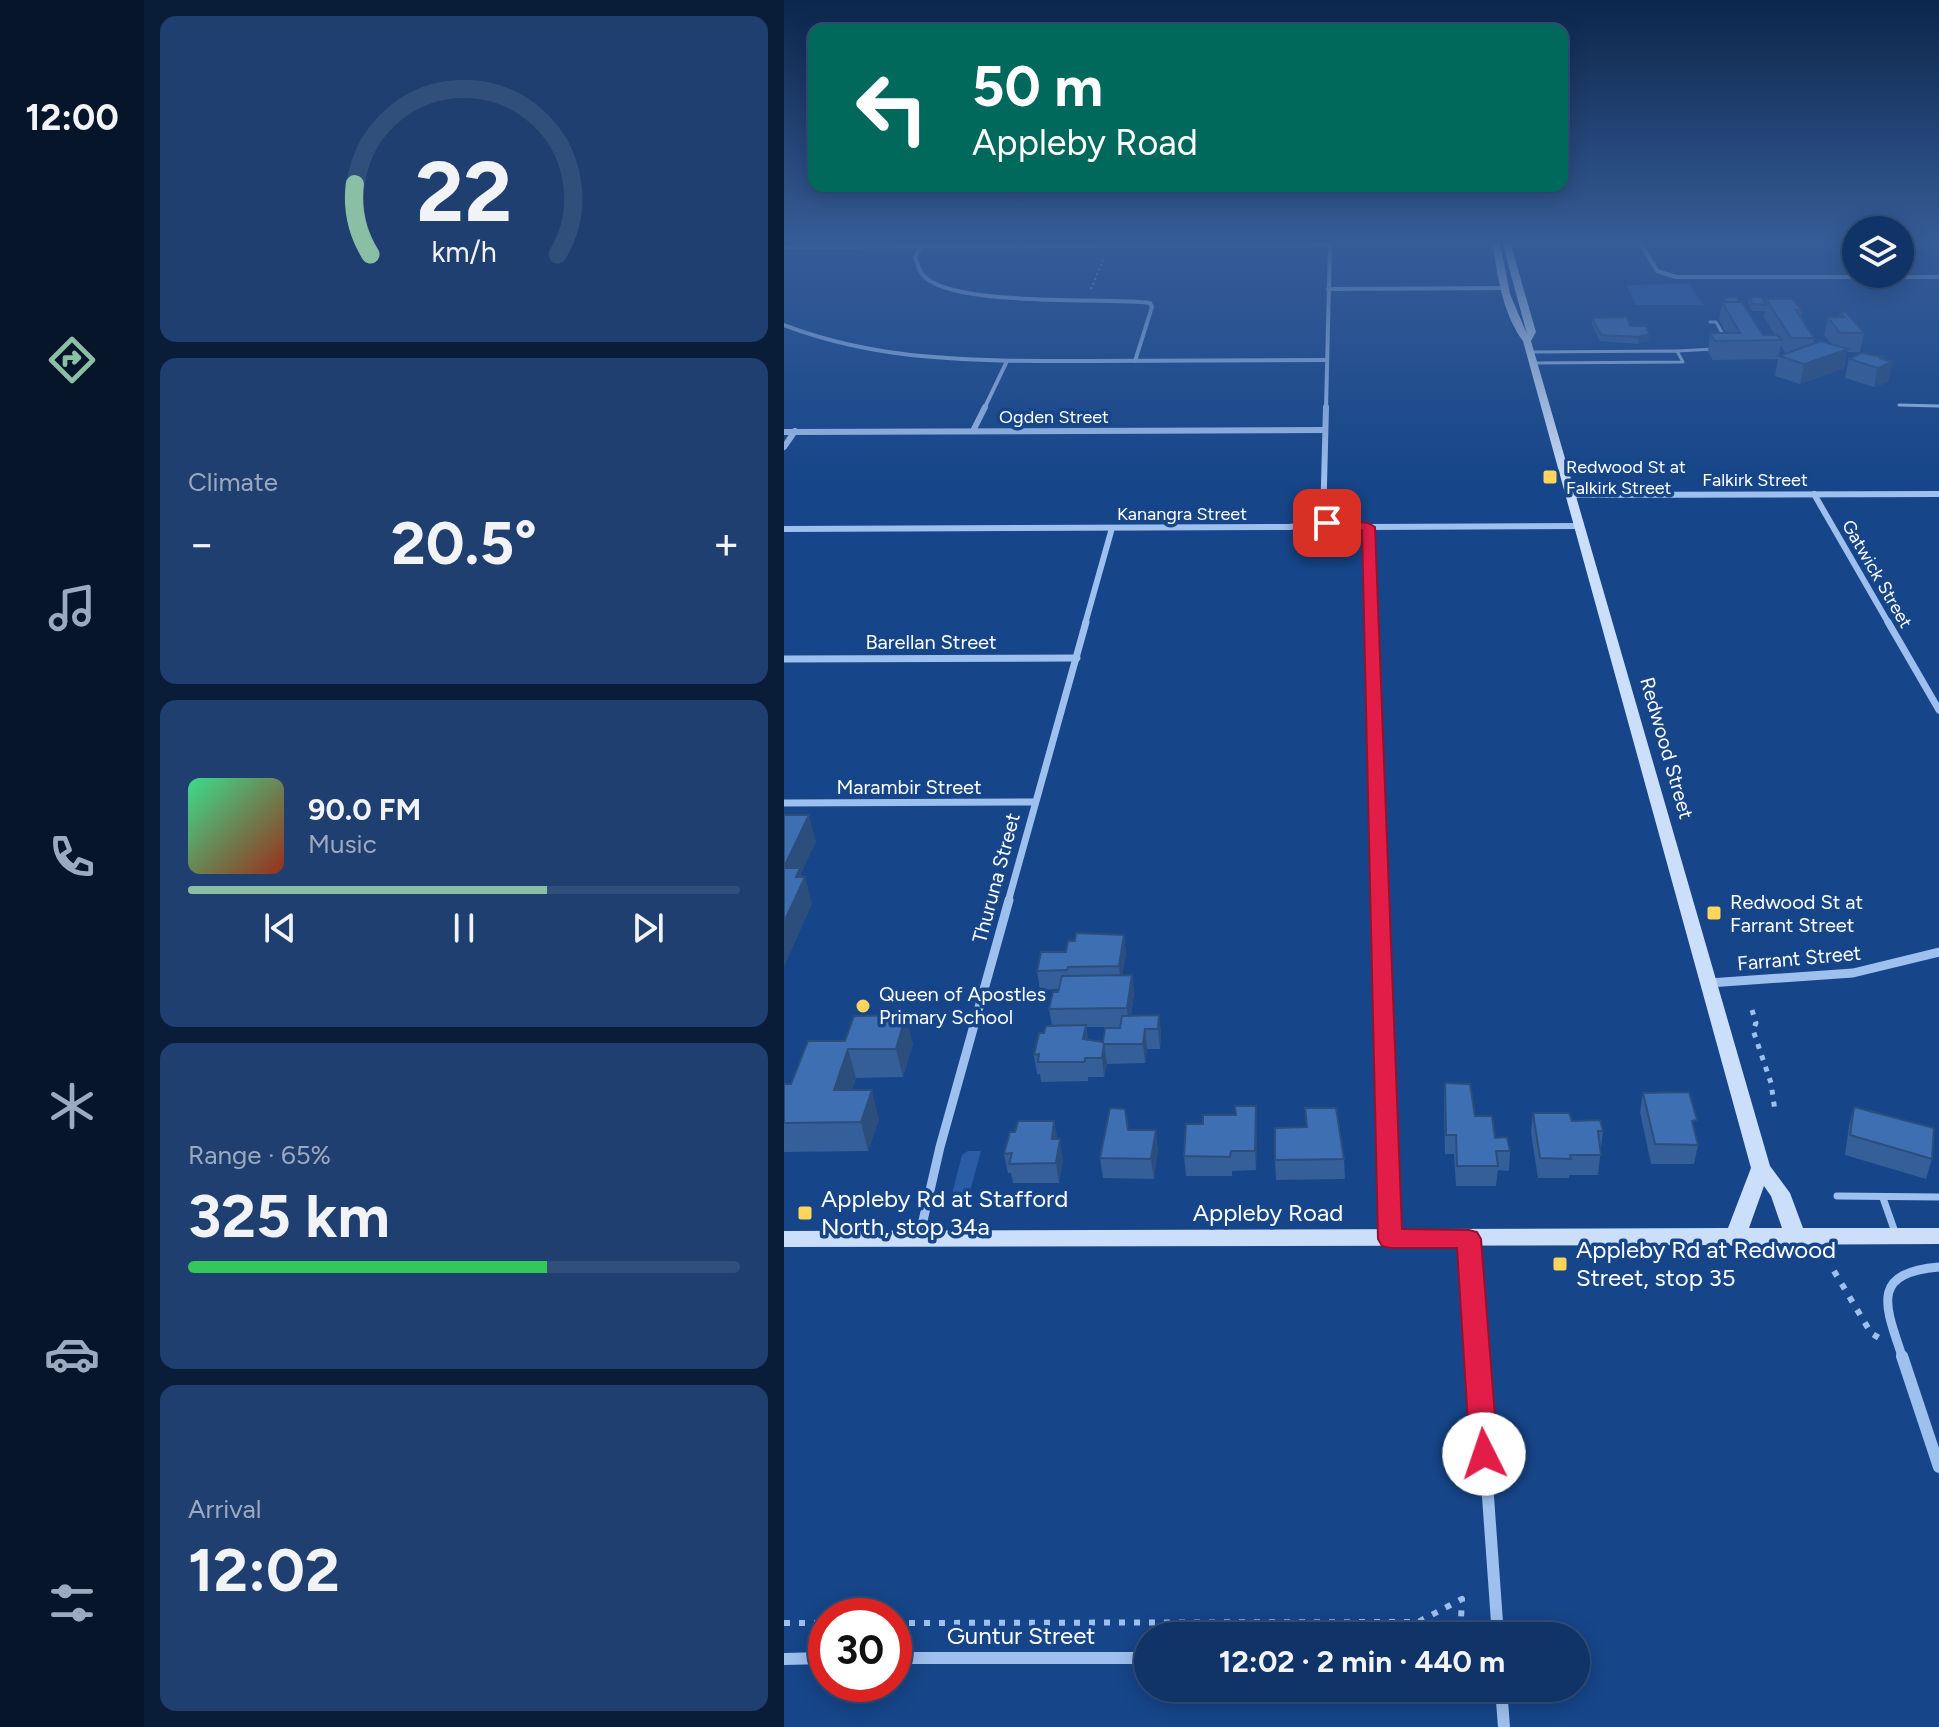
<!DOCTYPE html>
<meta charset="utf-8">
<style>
body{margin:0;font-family:Figtree,sans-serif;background:#1e3f70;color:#f1f3f6;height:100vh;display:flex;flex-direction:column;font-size:30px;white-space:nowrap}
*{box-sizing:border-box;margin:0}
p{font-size:26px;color:#9caac0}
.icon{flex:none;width:44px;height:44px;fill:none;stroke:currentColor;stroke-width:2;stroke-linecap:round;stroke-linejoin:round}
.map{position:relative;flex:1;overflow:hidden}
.panel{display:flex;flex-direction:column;gap:16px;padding:16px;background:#091d39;width:640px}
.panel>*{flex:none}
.hud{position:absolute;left:24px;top:24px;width:760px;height:168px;border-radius:16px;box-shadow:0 4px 20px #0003,0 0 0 2px #304f7b;background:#00695c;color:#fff;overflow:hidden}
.fabs{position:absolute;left:1058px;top:216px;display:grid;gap:16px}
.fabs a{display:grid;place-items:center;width:72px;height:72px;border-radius:50%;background:#103467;box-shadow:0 4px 20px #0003,0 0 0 2px #304f7b;font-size:40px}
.speed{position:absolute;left:24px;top:1598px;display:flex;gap:16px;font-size:40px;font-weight:700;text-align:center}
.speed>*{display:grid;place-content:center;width:104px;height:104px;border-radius:50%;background:#103467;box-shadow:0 4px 20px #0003,0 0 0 2px #304f7b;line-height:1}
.speed .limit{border:12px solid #d22;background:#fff;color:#111}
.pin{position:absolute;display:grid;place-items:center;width:68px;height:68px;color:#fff;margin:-34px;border-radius:16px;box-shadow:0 4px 12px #0006}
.me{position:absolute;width:88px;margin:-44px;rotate:356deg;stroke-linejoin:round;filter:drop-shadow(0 0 6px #0008)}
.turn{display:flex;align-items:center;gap:28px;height:168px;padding:0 32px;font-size:36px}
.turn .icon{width:104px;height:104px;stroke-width:2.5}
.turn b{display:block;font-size:56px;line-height:68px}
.big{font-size:60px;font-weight:700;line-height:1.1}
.panel .tile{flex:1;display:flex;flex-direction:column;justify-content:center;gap:12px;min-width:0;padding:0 28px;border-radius:16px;background:#1e3f70}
.panel .dial{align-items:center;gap:0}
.dial svg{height:208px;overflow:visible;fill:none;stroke:#304f7b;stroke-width:7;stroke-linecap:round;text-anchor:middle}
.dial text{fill:#f1f3f6;stroke:none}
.song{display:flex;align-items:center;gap:24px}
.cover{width:96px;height:96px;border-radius:12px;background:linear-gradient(135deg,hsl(150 70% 55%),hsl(10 70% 35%))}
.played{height:8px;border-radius:4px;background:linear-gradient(90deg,#8abfa5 65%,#304f7b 65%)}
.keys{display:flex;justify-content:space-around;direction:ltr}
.heat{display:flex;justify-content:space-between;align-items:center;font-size:44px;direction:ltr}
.charge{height:12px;border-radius:6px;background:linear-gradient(90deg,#34c759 65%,#304f7b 0)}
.trip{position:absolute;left:350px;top:1622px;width:456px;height:80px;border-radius:40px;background:#103467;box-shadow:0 4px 20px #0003,0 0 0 2px #304f7b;font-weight:700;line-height:80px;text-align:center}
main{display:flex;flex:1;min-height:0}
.menu{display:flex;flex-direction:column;width:144px;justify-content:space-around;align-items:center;background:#061529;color:#9caac0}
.menu .icon{width:56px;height:56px}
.menu .selected{color:#8abfa5}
.menu b{font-size:36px;color:#f1f3f6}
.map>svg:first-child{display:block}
</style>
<main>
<nav class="menu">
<b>12:00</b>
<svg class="icon selected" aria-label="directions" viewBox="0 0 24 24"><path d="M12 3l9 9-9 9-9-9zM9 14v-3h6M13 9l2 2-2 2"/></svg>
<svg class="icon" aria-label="music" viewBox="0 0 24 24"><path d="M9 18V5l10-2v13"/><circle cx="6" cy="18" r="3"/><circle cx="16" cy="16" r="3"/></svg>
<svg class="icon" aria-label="phone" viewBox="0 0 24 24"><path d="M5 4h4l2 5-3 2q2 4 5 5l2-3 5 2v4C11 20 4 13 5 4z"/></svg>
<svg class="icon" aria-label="climate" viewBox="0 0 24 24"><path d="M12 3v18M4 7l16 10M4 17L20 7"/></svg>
<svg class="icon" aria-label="car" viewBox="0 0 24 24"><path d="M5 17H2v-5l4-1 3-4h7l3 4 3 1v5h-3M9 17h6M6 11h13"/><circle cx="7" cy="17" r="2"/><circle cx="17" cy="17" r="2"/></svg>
<svg class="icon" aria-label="filters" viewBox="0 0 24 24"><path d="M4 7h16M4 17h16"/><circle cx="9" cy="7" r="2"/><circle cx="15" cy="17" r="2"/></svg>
</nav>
<section class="panel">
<div class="tile dial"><svg viewBox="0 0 100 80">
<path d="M14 69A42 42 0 1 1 86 69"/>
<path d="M14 69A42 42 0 0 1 8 42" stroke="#8abfa5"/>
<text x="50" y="56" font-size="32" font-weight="700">22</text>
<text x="50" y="72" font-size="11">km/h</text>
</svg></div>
<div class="tile"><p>Climate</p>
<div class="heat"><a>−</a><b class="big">20.5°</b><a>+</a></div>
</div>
<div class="tile">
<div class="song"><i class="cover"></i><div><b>90.0 FM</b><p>Music</p></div></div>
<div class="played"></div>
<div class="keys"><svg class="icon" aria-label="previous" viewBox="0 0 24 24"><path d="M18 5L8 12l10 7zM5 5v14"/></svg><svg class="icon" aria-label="pause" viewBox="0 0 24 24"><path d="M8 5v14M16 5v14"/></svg><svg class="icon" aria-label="next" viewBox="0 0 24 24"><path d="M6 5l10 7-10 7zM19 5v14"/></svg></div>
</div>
<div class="tile"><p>Range · 65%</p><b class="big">325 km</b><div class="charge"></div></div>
<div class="tile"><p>Arrival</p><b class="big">12:02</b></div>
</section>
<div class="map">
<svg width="1155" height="1727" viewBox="0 0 1155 1727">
<rect width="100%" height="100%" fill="#164589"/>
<!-- green -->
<g fill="#295ea7">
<polygon points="906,284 919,305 852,305 842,285"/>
<polygon points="184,1151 197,1151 183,1202 176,1206 170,1204 169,1190 178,1155"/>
</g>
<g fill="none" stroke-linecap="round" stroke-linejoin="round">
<!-- path-far2 -->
<polyline stroke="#9ec0ee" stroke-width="2" stroke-dasharray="2 3" stroke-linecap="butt" points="307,289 319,260"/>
<!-- path-far1 -->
<polyline stroke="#9ec0ee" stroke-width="5" stroke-dasharray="5 7" stroke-linecap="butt" points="968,1010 972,1023 969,1030 987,1083 991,1111"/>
<!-- path -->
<g stroke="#9ec0ee" stroke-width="6" stroke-dasharray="6 9" stroke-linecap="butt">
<polyline points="1050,1271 1087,1333 1095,1338"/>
<polyline points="0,1623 42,1623"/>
<polyline points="110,1623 634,1622 678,1599 677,1619"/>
</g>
<!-- lane-far2 -->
<g stroke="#9ec0ee" stroke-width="3">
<polyline points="926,322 932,322 941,338"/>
<polyline points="893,351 930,349"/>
<polyline points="746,352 893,351 899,362 749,363"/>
<polyline points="1115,405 1155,406"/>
</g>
<!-- lane-far1 -->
<g stroke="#9ec0ee" stroke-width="7">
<polyline points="1053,1196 1155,1197"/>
<polyline points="1099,1198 1111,1232"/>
</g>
<!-- lane -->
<path stroke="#9ec0ee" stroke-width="9" d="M1118 1356C1101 1305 1086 1273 1155 1267"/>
<!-- street-far4 -->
<g stroke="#9ec0ee" stroke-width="4">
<polyline points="856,242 873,271 892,277 1155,277"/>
<path d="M137 246 131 257C133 262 135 270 138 274 164 308 321 297 366 303L368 307 351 361"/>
<polyline points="0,247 545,245"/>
<polyline points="544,289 722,288"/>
<path d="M0 325C99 363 201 361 305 361 384 361 463 361 542 360"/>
<polyline points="200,409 223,361"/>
<polyline points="542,409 546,243"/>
</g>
<!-- street-far3 -->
<g stroke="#9ec0ee" stroke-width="6">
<polyline points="189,431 201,407"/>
<polyline points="0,432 541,430"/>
<polyline points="0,447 11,431"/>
<polyline points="1030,494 1105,624"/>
<polyline points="787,495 1155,494"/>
<polyline points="539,523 542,407"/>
<polyline points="584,527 587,624"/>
<polyline points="0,529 505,527 543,523 584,527 796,526"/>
<polyline points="301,624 328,528"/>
</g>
<!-- street-far2 -->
<g stroke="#9ec0ee" stroke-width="7">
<polyline points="587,622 596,902"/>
<polyline points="1104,622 1155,710"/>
<polyline points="0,659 293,658"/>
<polyline points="0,803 251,802"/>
<polyline points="224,902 302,622"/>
</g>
<!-- street-far1 -->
<g stroke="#9ec0ee" stroke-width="9">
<polyline points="596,900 606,1238"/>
<polyline points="925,983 1069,973 1155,952"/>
<polyline points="135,1238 156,1147 225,900"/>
<polyline points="685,1239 687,1262"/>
</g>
<!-- street -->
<g stroke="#9ec0ee" stroke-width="12">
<polyline points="687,1260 714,1636"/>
<polyline points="1118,1356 1155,1467"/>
<polyline points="110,1658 364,1658"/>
<polyline points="0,1659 42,1658"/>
<polyline points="717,1688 720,1727"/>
</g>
<!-- secondary -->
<path fill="#cbdefa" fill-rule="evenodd" d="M708 242H716L726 294 743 334 718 242H726L752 332 747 341 986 1166 1006 1193 1019 1228H1155V1244L959 1245 952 1247 945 1245 0 1247V1231L944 1228 967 1168 739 341C718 312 714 277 708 242ZM980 1186 987 1196 998 1228H965Z"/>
</g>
<!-- wall -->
<g fill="#355f99" fill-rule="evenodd">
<path d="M940 297 955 302 979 335H991L980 317 981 311H968L964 303 965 297 982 304V299L1018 311 1017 318 1030 338 1029 344H1047L1040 335 1044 317H1055L1056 312 1080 333 1076 352H1063L1060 368 1016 384 991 376 994 359 929 360 924 352 926 333H942L935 320 938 302H939ZM997 345 1002 354 995 356Z"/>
<polygon points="808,318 846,326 865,334 864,341 854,344 816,341 808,324"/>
<polygon points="1065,359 1099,360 1108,362 1104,382 1090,387 1061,378"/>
<path d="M340 935 342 954 338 975H348L350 994 347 1016 375 1015 377 1035 376 1049H363L361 1063 323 1064 320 1077H304V1081L257 1082 256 1074H253L250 1055 260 1033 268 1026 265 1009 275 989 256 990 253 971 282 952 291 941ZM302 1027H336L319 1042 304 1040Z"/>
<polygon points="24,1041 129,1044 119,1077 72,1078 68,1090 95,1119 84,1151 0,1152 0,1084 7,1084"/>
<polygon points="661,1083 711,1138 726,1151 725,1171 714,1170 712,1186 672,1186 670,1154 661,1154 660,1103"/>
<polygon points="859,1093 911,1132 914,1145 910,1164 867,1164 856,1112"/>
<polygon points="1070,1107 1148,1159 1142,1179 1061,1155 1065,1126"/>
<polygon points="521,1108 560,1159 561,1179 492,1180 491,1160 522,1127"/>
<polygon points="749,1113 788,1121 819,1131 814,1175 785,1175 785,1178 754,1178 747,1133"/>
<polygon points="270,1121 273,1139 279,1159 275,1183 229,1183 227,1173 224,1173 220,1154 231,1132"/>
<polygon points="419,1124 473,1125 472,1170 448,1171 448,1176 402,1176 400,1156"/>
<polygon points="374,1149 370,1179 319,1178 316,1158"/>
</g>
<!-- shaded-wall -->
<g fill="#2b4e7d">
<polygon points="865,334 864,341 854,344 854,337"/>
<polygon points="1064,349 1060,368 1016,384 1020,364"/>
<polygon points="1100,357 1098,366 1108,362 1104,382 1090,387 1095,358"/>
<polygon points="25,815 32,842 17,874 19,880 21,877 28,904 0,967 0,867"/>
<polygon points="340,935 342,954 337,985 335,966"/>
<polygon points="348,975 350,994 345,1027 343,1008"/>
<polygon points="122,1015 129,1044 119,1077 112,1049"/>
<polygon points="375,1015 377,1035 376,1049 374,1029"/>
<polygon points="302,1025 304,1045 299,1039"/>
<polygon points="361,1029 363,1049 361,1063 359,1044"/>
<polygon points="320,1044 323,1064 320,1077 318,1058"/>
<polygon points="64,1049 72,1078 58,1119 50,1090"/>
<polygon points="88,1090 95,1119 84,1151 77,1122"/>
<polygon points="472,1106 473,1125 472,1170 471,1151"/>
<polygon points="270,1121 274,1141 268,1139"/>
<polygon points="372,1130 374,1149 370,1179 367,1159"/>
<polygon points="276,1139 279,1159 275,1183 272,1163"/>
</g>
<!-- building -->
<g fill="#3e6fb2" stroke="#2b4e7d" stroke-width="2">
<polygon points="940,297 953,297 955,302 942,302"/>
<polygon points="965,297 978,297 982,305 969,304"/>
<polygon points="982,299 1009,299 1018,311 1012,310 1030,338 1007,338"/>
<polygon points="938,302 958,302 979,335 993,335 998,340 931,341 926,333 956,333"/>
<polygon points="1056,312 1062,312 1080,333 1056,333 1044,317 1060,317"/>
<polygon points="843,317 846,326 862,326 865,334 854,337 817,335 808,318"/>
<polygon points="1037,341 1064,349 1020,364 995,356"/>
<polygon points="1077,353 1100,357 1095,358 1108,362 1094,368 1065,359"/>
<polygon points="0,815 25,815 0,867"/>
<polygon points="0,868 16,868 12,877 21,877 0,922"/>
<polygon points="292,933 340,935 335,966 284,967 283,970 253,971 257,952 282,952 284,941 291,941"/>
<polygon points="348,975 343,1008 265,1009 269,992 274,992 278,976"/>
<polygon points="122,1015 112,1049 64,1049 50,1090 88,1090 77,1122 0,1123 0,1084 7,1084 24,1041 61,1041 70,1016"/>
<polygon points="375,1015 374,1029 361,1029 359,1044 320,1044 318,1058 301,1058 301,1062 254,1062 255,1054 250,1055 255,1033 260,1033 262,1026 302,1025 299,1039 319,1042 321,1028 336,1028 338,1016"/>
<polygon points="661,1083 686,1084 691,1116 708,1116 711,1138 723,1137 726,1151 712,1151 714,1166 673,1166 672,1135 662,1135"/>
<polygon points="905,1092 913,1120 908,1121 914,1145 871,1144 859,1093"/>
<polygon points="451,1106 472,1106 471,1151 447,1151 446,1157 400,1156 402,1124 419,1124 419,1115 452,1115"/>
<polygon points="1070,1107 1150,1128 1148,1159 1066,1135"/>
<polygon points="326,1108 341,1109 344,1130 372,1130 367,1159 316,1158"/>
<polygon points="521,1108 552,1108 560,1159 491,1160 491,1128 523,1127"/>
<polygon points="749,1113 785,1113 788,1121 816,1120 819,1131 814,1131 817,1155 786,1155 787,1159 756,1158"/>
<polygon points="234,1121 270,1121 268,1139 276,1139 272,1163 225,1164 228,1153 220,1154 226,1132 231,1132"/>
</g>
<!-- sky -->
<linearGradient id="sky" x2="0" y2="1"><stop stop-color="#0c264b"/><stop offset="0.5" stop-color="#365c97"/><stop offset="1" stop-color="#365c97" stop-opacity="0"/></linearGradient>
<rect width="1155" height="484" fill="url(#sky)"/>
<!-- route -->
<polygon fill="#e11d48" stroke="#92132f" stroke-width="2" points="543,519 584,523 591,527 618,1229 685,1230 693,1232 697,1239 714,1454 710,1462 700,1466 690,1462 686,1454 673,1248 606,1248 598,1246 594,1239 578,530 538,526 536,523"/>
<!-- markers -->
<g fill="#ffd55b" stroke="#164589" stroke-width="3">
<rect x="758" y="469" width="16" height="16" rx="4"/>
<rect x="922" y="905" width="16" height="16" rx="4"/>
<circle cx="79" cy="1006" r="8"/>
<rect x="13" y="1205" width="16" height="16" rx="4"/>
<rect x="768" y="1256" width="16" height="16" rx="4"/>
</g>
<g text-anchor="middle" stroke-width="7" stroke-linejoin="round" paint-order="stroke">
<!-- far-street labels -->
<g font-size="18" fill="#fff" stroke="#164589">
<text x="270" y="423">Ogden Street</text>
<text x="971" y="486">Falkirk Street</text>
<text x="398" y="520">Kanangra Street</text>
<text transform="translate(1093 574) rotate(60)" y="6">Gatwick Street</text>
</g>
<!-- far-poi labels -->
<g font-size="18" fill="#fff" stroke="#164589" text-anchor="start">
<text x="782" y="473">Redwood St at<tspan x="782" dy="21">Falkirk Street</tspan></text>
</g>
<!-- street labels -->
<g font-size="20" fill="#fff" stroke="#164589">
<text x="147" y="649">Barellan Street</text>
<text transform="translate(883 748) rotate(74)" y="7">Redwood Street</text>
<text x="125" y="794">Marambir Street</text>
<text transform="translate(212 878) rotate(-75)" y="7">Thuruna Street</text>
<text transform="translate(1015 958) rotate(-5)" y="7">Farrant Street</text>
</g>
<!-- poi labels -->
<g font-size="20" fill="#fff" stroke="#164589" text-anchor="start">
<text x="946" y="909">Redwood St at<tspan x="946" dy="23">Farrant Street</tspan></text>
<text x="95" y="1001">Queen of Apostles<tspan x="95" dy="23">Primary School</tspan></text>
</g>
<!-- near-poi labels -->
<g font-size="24" fill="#fff" stroke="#164589" text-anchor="start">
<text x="37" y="1207">Appleby Rd at Stafford<tspan x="37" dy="28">North, stop 34a</tspan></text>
<text x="792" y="1258">Appleby Rd at Redwood<tspan x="792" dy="28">Street, stop 35</tspan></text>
</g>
<!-- near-street labels -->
<g font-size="24" fill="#fff" stroke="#164589">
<text x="484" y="1221">Appleby Road</text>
<text x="237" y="1644">Guntur Street</text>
</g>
</g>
</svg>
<div class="fabs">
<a><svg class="icon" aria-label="layers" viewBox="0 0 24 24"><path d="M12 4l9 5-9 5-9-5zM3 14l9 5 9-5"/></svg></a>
</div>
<div class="speed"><div class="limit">30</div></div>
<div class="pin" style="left:543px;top:523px;background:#d93025"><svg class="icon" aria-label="arrive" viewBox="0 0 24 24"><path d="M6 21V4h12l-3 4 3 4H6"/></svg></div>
<svg class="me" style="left:700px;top:1454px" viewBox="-20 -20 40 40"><circle r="19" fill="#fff"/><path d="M0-13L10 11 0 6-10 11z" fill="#e11d48"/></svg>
<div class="trip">12:02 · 2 min · 440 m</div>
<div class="hud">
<div class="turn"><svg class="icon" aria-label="left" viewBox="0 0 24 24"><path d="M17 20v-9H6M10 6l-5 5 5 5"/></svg><div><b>50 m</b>Appleby Road</div></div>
</div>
</div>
</main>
